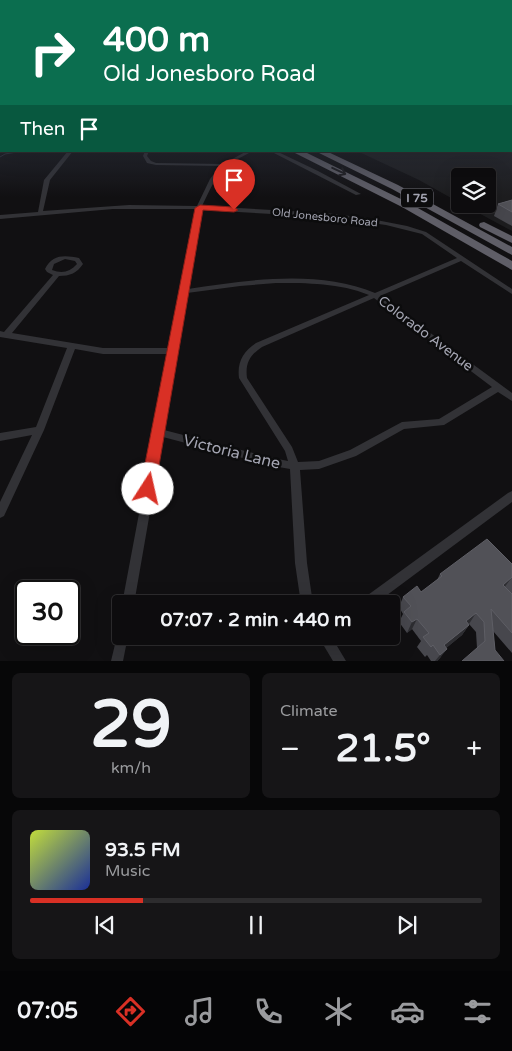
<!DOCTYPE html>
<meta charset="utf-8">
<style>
body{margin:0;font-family:"Varela Round",sans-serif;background:#161517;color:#f1f3f6;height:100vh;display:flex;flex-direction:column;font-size:19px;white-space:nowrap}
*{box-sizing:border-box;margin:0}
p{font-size:16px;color:#9a9b9e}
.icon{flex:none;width:28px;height:28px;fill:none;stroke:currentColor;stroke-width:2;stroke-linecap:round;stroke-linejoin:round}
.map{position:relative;height:661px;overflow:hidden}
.drawer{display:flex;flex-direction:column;gap:12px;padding:12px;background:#070708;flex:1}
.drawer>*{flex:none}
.hud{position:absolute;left:0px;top:0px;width:512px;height:152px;box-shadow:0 5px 20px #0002,0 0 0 1px #2d2c2e;background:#0b6e4f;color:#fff;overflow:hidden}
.buttons{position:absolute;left:451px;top:168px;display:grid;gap:10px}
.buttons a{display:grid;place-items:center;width:45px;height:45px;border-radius:5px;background:#0d0c0e;box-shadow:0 5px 20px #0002,0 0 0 1px #2d2c2e;font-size:25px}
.speed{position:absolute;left:15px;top:580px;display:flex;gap:10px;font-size:25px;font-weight:700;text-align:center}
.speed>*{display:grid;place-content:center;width:65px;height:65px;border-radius:50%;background:#0d0c0e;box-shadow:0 5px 20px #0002,0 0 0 1px #2d2c2e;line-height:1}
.speed .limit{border:2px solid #111;border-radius:8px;background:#fff;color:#111}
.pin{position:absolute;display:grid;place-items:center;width:42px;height:42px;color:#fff;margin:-51px -21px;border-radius:50% 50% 50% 0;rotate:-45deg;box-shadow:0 0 5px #0007}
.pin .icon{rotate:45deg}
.me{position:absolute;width:55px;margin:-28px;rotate:10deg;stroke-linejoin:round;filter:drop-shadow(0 0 4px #0008)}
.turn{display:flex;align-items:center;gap:18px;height:105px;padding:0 20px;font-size:22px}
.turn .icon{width:65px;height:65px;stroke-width:2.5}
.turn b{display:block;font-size:35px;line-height:42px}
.then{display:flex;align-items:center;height:48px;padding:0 20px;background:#0003;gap:10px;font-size:19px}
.big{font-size:38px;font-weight:700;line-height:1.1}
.drawer .widget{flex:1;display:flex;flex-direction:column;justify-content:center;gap:8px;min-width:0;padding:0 18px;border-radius:8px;background:#161517}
.drawer .dial{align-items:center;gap:0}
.dial b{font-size:65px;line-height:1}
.song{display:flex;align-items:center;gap:15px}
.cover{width:60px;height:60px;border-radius:8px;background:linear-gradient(135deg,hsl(70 70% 55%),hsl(230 70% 35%))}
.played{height:5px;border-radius:2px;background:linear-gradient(90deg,#d93025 25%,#2d2c2e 25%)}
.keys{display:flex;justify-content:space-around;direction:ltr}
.heat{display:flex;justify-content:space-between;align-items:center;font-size:28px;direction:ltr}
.drawer .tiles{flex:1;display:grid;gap:12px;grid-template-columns:1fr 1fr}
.widget:last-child{grid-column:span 2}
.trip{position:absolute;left:112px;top:595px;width:288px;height:50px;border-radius:5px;background:#0d0c0e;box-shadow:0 5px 20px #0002,0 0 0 1px #2d2c2e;font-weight:700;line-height:50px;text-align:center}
.menu{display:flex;height:80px;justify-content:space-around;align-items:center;background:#050506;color:#9a9b9e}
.menu .icon{width:35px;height:35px}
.menu .selected{color:#d93025}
.menu b{font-size:22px;color:#f1f3f6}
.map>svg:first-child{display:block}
</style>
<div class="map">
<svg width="512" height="661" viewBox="0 0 512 661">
<rect width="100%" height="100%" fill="#111012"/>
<!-- built -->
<polygon fill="#1d1d1f" points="512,104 512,231 462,204 488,204 488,176 460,176 460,203 419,180 357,151 511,151"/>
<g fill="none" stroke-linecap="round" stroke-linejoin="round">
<!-- stream -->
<polyline stroke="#2d323b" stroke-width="1" points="0,157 5,154 23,151"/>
<!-- minor -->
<g fill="#323236" fill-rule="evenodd">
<rect x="0" y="112" width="1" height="2"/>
<rect x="0" y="131" width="1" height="2"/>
<path d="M68 151H73L50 180 43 211 129 205 197 206 210 179 220 166 156 165 147 163 143 156 145 151H149L147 156 151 161 156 163 223 164 247 151H253C246 155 238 158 231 163 216 173 210 190 202 206L326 213 366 218 407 226 426 232 512 289V294L461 261 380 296 512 393V401L498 392 444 425 404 429 356 456 319 469 300 470 307 563 313 604H301L295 563 290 469 273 466 163 437 134 604H122L169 354H103L75 349 44 430 4 516 0 518V502L32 435 0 441V433L36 427 67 348 0 337V331L4 332 53 275 47 272 45 269C52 254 65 255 79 258L83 264C77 273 70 276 59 276L12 333 103 348H170L196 209H113L0 219V215L38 212 44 180ZM202 210 326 217 386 225 422 234 457 258 375 293C318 269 247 280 188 289ZM65 259 75 261 77 264C70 272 62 274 52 270L54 264ZM276 283C307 283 340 283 369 295L256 343C243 352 237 362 239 378L285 451 288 461 273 458 164 430 187 293 240 286ZM374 298 492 387 439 419 402 422 350 450 319 461 298 462 292 447 247 378C245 363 250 355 262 347Z"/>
<polygon points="270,151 276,151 318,171 361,194 356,195"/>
<polygon points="512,491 512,502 375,604 359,604 361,600 508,493"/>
<polygon points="121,630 121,636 128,636 123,661 111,661 118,632"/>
<polygon points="318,636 331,636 346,661 333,661"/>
</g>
<!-- tertiary -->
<rect fill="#323236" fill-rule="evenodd" x="511" y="137" width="1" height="4"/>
<!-- motorway -->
<g fill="#5f5e67" fill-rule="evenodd">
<polygon points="291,151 303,151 409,203 512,261 512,270 402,207"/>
<polygon points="315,151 326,151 398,185 512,247 512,255 392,189"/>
<polygon points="484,222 512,236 512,243 480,227 479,225 480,223"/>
</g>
</g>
<!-- wall -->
<g fill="#47474d">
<polygon points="512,200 512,226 494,216 498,204"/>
<polygon points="512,564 512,653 493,631 495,650 477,648 476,632 469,624 469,625 462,635 446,648 440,658 437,661 431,661 427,655 425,657 417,647 421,641 412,629 407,633 399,622 403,614 399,607 403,597 421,592 437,580 440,574"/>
</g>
<!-- shaded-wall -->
<g fill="#2d2d31">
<polygon points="512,577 504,588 503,585"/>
<polygon points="476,613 469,624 466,621"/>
<polygon points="417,619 412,629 407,633 412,622"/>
<polygon points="469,625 462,635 439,654 444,645"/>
<polygon points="447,649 440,658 437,661 435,661 440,655"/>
</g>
<!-- building -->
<g fill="#515157" stroke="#5e5e65">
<polygon points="512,200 512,212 498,204"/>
<polygon points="487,539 512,564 512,577 503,585 512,594 512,633 491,609 495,650 504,661 462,661 485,641 484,622 476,613 466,621 469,625 444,645 447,649 440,655 433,645 431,647 423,637 429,633 417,619 412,622 404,612 411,606 403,597 417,586 421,592 442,576 440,574"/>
</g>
<!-- one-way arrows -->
<defs><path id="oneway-shaft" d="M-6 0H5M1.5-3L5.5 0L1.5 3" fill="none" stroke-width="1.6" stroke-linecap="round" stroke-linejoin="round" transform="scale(1.25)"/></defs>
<use stroke="#1d1c1f" href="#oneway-shaft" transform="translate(339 171) rotate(25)"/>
<!-- sky -->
<linearGradient id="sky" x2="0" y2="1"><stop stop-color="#09090a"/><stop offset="0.53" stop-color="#323744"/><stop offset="1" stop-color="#323744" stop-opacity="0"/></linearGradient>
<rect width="512" height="197" fill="url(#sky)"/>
<!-- route -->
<polygon fill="#d93025" stroke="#8d1f18" points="200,205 234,207 238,210 234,212 203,210 155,489 153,494 148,496 142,494 140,489 195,208"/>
<g text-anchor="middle" stroke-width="5" stroke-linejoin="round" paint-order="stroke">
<!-- far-street labels -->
<g font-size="11" fill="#a3a4b1" stroke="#0c0c0d">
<text transform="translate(325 217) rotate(6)" y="4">Old Jonesboro Road</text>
</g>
<!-- shield labels -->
<rect fill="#0c0c0d" stroke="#767680" stroke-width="1" x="401" y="188.5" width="32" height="19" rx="4"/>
<g font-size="12" font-weight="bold" fill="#a3a4b1">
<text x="417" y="202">I 75</text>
</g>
<!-- street labels -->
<g font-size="14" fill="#a3a4b1" stroke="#0c0c0d">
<text transform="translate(426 333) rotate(37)" y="5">Colorado Avenue</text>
</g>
<!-- near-street labels -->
<g font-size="16" fill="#a3a4b1" stroke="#0c0c0d">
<text transform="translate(232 451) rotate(14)" y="6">Victoria Lane</text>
</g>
</g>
</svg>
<div class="buttons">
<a><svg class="icon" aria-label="layers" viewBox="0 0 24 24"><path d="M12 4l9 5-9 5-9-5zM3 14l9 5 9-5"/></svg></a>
</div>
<div class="speed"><div class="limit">30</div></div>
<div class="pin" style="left:234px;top:210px;background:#d93025"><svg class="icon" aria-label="arrive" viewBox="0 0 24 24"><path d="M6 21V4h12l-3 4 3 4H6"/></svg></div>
<svg class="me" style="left:148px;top:489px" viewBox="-20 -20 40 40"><circle r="19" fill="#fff"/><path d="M0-13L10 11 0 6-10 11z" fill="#d93025"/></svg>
<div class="trip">07:07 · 2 min · 440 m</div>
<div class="hud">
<div class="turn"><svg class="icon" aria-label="right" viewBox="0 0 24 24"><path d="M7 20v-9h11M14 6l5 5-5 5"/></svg><div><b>400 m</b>Old Jonesboro Road</div></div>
<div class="then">Then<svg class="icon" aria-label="arrive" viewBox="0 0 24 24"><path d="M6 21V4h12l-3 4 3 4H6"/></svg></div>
</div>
</div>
<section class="drawer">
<div class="tiles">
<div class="widget dial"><b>29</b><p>km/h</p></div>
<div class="widget"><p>Climate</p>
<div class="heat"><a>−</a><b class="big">21.5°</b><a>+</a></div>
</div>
<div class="widget">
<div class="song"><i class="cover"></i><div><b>93.5 FM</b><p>Music</p></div></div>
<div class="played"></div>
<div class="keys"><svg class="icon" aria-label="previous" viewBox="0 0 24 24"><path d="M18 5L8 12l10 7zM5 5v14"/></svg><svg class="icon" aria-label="pause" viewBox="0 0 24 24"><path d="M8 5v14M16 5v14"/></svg><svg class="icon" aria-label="next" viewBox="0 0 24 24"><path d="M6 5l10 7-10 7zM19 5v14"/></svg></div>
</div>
</div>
</section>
<nav class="menu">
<b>07:05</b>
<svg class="icon selected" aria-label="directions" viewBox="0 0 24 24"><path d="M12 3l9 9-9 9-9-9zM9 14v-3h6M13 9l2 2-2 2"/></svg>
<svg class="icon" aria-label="music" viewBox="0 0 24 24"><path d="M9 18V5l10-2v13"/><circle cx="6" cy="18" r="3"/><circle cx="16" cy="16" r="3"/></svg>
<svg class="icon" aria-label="phone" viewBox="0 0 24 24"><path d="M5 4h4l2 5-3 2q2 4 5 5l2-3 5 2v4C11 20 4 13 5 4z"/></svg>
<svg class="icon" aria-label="climate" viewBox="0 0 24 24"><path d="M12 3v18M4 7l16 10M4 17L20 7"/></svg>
<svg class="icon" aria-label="car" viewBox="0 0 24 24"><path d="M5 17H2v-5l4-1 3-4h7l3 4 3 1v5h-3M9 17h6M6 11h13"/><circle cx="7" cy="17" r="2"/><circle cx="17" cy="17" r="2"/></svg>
<svg class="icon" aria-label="filters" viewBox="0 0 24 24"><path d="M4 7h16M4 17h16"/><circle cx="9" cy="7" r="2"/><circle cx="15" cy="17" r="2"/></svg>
</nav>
